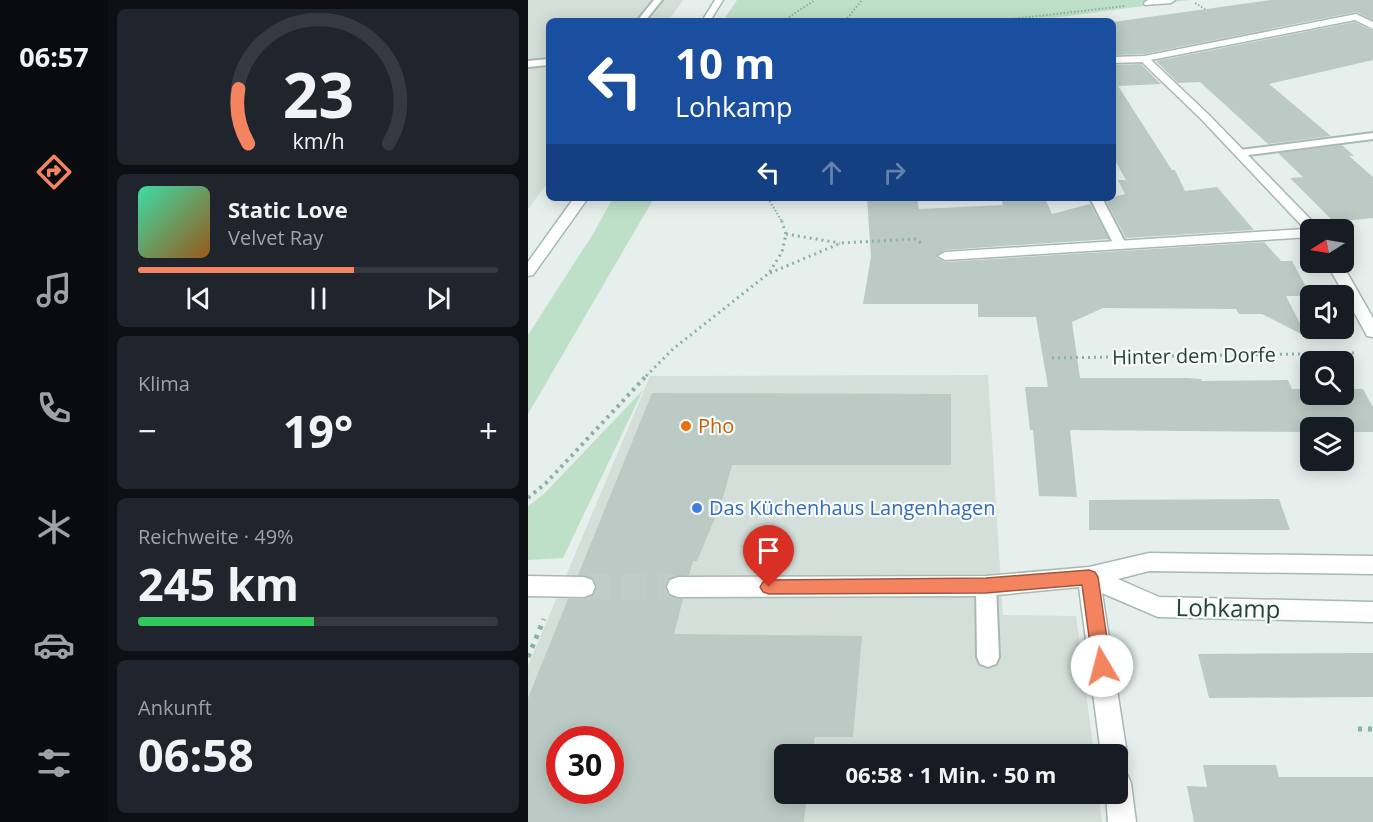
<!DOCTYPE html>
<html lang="de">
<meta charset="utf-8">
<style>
body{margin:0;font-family:"Open Sans",sans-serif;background:#20242c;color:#f1f3f6;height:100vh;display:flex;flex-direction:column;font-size:22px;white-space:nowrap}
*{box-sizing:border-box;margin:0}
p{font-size:20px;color:#9ea1a6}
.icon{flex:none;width:33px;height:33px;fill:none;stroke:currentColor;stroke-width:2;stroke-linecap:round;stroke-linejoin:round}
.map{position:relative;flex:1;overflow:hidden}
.side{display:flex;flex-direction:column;gap:9px;padding:9px;background:#0d0f14;width:420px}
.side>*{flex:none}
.banner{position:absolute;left:18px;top:18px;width:570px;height:183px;border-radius:9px;box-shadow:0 3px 15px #0003;background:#1a4fa0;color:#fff;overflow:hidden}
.needle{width:39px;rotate:259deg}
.tools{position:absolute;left:772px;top:219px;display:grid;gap:12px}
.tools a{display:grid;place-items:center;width:54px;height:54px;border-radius:9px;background:#171b24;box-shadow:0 3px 15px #0003;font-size:30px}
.speed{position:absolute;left:18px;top:726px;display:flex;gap:12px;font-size:30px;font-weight:700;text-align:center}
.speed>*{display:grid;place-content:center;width:78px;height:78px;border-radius:50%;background:#171b24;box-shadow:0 3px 15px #0003;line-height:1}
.speed .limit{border:9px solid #d22;background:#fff;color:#111}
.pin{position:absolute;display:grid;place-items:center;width:51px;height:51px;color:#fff;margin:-62px -26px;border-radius:50% 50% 50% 0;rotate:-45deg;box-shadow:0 0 6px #0007}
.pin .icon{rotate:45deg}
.me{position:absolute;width:66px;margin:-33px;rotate:352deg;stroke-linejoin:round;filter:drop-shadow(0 0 4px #0008)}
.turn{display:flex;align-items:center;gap:21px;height:126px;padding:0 30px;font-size:27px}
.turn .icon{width:78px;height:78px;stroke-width:2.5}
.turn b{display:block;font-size:42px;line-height:51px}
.lanes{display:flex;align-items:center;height:57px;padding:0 30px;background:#0003;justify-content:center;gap:30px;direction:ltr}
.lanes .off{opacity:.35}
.big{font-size:45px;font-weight:700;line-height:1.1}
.side .tile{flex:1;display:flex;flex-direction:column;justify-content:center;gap:9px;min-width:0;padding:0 21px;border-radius:9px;background:#20242c}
.side .dial{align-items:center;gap:0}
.dial svg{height:156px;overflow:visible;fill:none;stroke:#363941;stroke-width:7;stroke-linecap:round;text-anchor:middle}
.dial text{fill:#f1f3f6;stroke:none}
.song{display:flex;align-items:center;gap:18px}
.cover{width:72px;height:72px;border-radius:9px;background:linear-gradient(135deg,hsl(160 70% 55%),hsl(30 70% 35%))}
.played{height:6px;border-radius:3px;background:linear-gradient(90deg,#f4845f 60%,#363941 60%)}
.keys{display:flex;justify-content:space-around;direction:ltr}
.heat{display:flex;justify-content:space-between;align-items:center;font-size:33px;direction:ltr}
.charge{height:9px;border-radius:4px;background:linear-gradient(90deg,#34c759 49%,#363941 0)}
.trip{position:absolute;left:246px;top:744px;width:354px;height:60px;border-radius:9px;background:#171b24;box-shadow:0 3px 15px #0003;font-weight:700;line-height:60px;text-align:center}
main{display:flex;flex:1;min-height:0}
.tab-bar{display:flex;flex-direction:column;width:108px;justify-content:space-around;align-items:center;background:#090b0e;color:#9ea1a6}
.tab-bar .icon{width:42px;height:42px}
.tab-bar .on{color:#f4845f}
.tab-bar b{font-size:27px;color:#f1f3f6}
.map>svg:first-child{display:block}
</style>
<main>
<nav class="tab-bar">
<b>06:57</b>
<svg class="icon on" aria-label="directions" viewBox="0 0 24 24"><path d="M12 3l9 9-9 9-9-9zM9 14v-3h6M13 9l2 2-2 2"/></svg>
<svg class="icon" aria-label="music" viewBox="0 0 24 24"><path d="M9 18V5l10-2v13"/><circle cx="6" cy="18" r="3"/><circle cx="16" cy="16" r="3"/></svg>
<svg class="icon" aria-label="phone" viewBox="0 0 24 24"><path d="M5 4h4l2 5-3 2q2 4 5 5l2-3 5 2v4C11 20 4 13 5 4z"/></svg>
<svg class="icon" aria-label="climate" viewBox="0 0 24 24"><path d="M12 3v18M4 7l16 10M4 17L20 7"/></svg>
<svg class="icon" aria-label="car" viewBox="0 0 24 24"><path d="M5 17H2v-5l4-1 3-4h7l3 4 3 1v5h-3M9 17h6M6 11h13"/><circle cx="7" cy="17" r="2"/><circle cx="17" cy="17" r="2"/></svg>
<svg class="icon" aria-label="filters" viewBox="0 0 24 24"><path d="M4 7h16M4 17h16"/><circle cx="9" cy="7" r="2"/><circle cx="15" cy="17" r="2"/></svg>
</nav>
<section class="side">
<div class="tile dial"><svg viewBox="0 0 100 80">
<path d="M14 69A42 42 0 1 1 86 69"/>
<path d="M14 69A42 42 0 0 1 9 41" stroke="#f4845f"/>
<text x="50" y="56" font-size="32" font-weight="700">23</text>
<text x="50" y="72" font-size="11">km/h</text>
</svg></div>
<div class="tile">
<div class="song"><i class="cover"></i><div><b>Static Love</b><p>Velvet Ray</p></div></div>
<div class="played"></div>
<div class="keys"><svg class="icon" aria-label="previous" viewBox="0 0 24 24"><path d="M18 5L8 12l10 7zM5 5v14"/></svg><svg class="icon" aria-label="pause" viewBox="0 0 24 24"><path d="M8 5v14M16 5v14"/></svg><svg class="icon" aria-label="next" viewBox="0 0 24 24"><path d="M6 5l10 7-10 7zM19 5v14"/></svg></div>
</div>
<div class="tile"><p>Klima</p>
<div class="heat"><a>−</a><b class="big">19°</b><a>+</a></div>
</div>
<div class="tile"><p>Reichweite · 49%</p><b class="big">245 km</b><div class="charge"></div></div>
<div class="tile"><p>Ankunft</p><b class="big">06:58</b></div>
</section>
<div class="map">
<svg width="845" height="822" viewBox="0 0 845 822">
<rect width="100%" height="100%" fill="#e6efeb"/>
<!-- built -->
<g fill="#d4dfda" fill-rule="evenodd">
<polygon points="0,0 155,0 140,21 21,21 21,181 0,209"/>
<path d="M460 375 475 615 548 616 566 754H256V794H570L574 822H0V666L122 376ZM32 740H82V790H32Z"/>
</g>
<!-- green -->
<g fill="#bfe0c8">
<polygon points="209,0 661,0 502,21 195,21"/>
<polygon points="85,198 126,198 0,414 0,335 65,234"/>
<polygon points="115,390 35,558 0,560 0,506 16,494"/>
</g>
<!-- building -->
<g fill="#bbcac4" fill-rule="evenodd">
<polygon points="743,0 845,0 845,20 828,12 616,54 585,55 585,22"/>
<polygon points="827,22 845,31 845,60 741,84 803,136 740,144 672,82 650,83 628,61"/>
<polygon points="613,64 633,84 590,86 644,170 647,170 657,191 689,187 726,230 598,238 577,199 597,194 590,180 598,180 585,157 585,65"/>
<polygon points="814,145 826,156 821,156 845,177 845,218 806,222 762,178 775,177 750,153"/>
<polygon points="339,198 389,198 391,209 475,205 473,198 517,198 524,214 562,204 581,239 417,250 408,257 417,262 736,242 753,261 764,261 783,296 758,296 779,337 734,314 711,314 708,309 575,308 544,322 552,378 659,378 673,379 674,381 760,380 764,389 783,389 783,394 816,394 816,389 835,389 845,407 845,432 816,432 816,428 783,428 783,432 542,430 549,497 511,496 505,430 502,430 497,387 520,387 508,317 450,317 450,304 335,304 343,257"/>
<path d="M124 393 423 394V465H204L194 501 169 561H165L161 575 141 578 137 586 141 596 155 599 146 634 334 636 325 737H287L284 754H256V794H279L276 822H0V698L40 599H56L65 596 69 588 65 578 50 575ZM32 740H82V790H32Z"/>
<polygon points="751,499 762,530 561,530 561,500"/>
<polygon points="845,653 845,697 681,698 670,654"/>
<polygon points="675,765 748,765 751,777 845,777 845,822 666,822 659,786 679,787"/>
</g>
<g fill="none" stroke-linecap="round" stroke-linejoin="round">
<!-- street-tunnel -->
<polyline stroke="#bfccc8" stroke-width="25" stroke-dasharray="25 12" stroke-linecap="butt" points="56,587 150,587"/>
<defs>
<g id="lane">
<polygon points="126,0 134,0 117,21 109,21"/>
<polygon points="21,59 21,65 0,67 0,61"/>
<polygon points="845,133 845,139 712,156 707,153 712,150"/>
<polygon points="562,198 574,198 598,244 597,247 587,247"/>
<polygon points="458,577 465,580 468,586 471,657 468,664 460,667 452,664 449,657 448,586 451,580"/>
</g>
<g id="street">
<polygon points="620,0 647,0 643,3 617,5 616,3"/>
<polygon points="828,14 845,22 845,29 827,20 623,60 681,115 790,227 792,230 783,230 783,237 417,260 410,256 417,252 777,229 673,119 614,62 585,63 585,57 616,56"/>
<polygon points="798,262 813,262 845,318 845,337 839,336 837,332"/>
<polygon points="621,553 845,556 845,574 621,571 590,579 631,597 845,602 845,622 630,617 574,593 599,754 595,763 590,766 590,754 573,754 551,587 458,596 150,597 142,594 139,587 142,580 150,577 458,576 561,567"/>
<polygon points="0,576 56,577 64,580 67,587 64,594 56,597 0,596"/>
<polygon points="590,770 599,774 603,783 608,822 580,822 578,794 590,794"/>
</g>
<g id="secondary">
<polygon points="187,0 195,0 182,21 174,21"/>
<polygon points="46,198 60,198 5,275 0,276 0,262"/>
</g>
</defs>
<!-- lane casing -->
<use href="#lane" stroke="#a8b8b2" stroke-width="4"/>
<!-- street casing -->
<use href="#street" stroke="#a8b8b2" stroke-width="3"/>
<!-- secondary casing -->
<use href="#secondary" stroke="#a4bbb3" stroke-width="3"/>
<!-- path-far3 -->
<g stroke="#86b3a5" stroke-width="2" stroke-dasharray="1.5 2" stroke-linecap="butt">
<polyline points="667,3 677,9"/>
<polyline points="255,21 287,0"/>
<polyline points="317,21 334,0"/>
<polyline points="466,21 597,6"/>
<polyline points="240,198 253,220"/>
</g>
<!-- path-far2 -->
<g stroke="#86b3a5" stroke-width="3" stroke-dasharray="2 4" stroke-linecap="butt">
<polyline points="258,234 312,243"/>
<polyline points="242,273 313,243 387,239 395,244"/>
<polyline points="524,358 829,353"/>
<polyline points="118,376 145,349 241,273 254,252 258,234 253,219"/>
</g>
<!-- path-far1 -->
<polyline stroke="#86b3a5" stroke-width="4" stroke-dasharray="3 4.5" stroke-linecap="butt" points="0,498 18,483 120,374"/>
<!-- path -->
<g stroke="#86b3a5" stroke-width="5" stroke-dasharray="4 6" stroke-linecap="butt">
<polyline points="0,657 16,619"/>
<polyline points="830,729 845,729"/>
</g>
<!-- lane -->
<use href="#lane" fill="#fff" fill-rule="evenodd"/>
<!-- street -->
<use href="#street" fill="#fff" fill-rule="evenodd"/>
<!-- secondary -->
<use href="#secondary" fill="#fff" fill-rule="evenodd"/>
</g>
<!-- route -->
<polygon fill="#f4845f" stroke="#9f563e" stroke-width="1.5" points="561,570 567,572 570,577 583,666 580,672 574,675 567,672 565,666 554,585 458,593 241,594 235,592 232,587 235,582 241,580 458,578"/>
<!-- markers -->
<circle fill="#e8710a" stroke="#f7fbf9" stroke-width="2" cx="158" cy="426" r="6"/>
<circle fill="#3f7fe0" stroke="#f7fbf9" stroke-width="2" cx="169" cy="508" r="6"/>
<g text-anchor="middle" stroke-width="4.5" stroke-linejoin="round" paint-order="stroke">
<!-- street labels -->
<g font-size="20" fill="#24423a" stroke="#f7fbf9">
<text transform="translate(666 356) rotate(-1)" y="7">Hinter dem Dorfe</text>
</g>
<!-- food labels -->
<g font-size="20" fill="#c56008" stroke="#f7fbf9" text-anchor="start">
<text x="170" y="433">Pho</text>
</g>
<!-- shop labels -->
<g font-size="20" fill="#366cbe" stroke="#f7fbf9" text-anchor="start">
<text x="181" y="515">Das Küchenhaus Langenhagen</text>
</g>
<!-- near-street labels -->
<g font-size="24" fill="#24423a" stroke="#f7fbf9">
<text transform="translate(700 609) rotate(1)" y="8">Lohkamp</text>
</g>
</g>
</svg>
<div class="tools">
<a><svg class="needle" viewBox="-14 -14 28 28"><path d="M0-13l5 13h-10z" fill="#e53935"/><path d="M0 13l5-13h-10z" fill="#9ea1a6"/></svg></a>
<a><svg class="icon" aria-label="sound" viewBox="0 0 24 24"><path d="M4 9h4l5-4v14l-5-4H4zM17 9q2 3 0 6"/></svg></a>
<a><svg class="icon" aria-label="search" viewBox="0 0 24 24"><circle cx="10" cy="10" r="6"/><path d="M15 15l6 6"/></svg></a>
<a><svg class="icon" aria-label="layers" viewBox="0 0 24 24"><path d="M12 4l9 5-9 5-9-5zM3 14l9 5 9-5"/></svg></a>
</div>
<div class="speed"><div class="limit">30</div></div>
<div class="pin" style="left:241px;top:587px;background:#d93025"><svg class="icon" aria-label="arrive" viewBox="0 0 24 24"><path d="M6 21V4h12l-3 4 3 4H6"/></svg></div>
<svg class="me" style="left:574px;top:666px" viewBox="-20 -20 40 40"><circle r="19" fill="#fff"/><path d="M0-13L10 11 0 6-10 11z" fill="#f4845f"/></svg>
<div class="trip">06:58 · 1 Min. · 50 m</div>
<div class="banner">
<div class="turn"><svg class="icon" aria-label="left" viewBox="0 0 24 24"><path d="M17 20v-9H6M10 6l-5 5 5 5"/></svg><div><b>10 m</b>Lohkamp</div></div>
<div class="lanes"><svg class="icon" aria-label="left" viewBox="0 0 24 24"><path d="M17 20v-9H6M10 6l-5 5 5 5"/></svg><svg class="icon off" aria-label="ahead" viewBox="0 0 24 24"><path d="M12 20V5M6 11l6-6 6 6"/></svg><svg class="icon off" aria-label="right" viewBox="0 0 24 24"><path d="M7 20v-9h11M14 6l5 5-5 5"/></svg></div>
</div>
</div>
</main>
